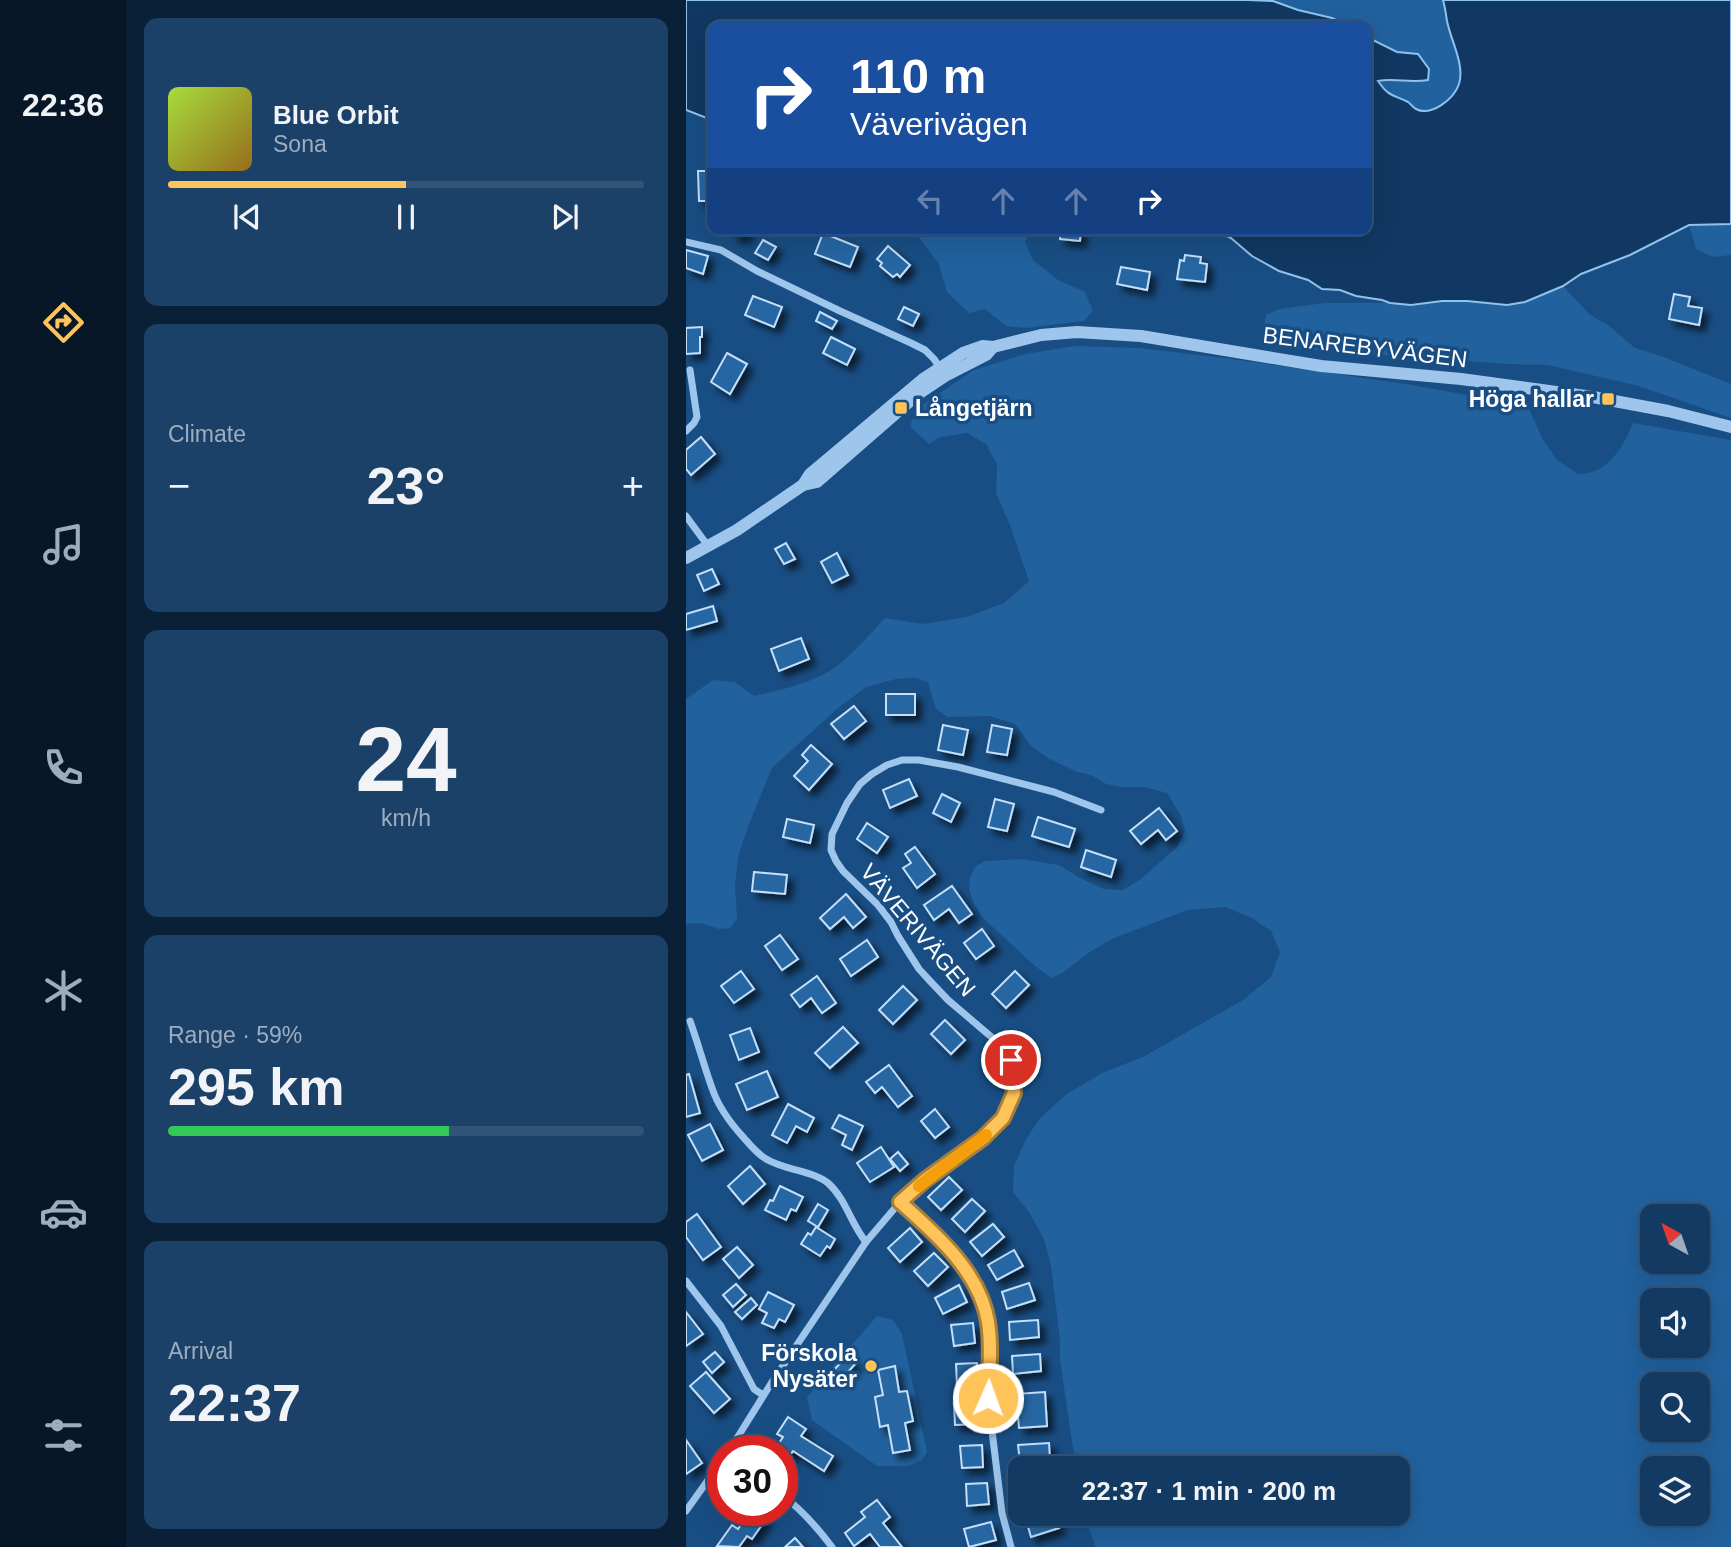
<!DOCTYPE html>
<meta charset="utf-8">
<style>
body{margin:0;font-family:Arial,sans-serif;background:#1c4169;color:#f1f3f6;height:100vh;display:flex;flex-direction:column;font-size:26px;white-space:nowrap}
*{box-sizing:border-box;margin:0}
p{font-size:23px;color:#9dadbe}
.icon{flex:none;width:38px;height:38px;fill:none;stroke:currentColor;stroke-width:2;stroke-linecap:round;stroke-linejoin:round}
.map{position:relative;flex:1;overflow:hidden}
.sheet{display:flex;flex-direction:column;gap:18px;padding:18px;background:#0a2036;width:560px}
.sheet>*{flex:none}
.hud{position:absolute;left:21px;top:21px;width:665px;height:214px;border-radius:14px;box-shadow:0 7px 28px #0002,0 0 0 2px #325478;background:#1a4fa0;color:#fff;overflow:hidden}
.needle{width:46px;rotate:320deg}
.controls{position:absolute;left:954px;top:1204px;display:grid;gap:14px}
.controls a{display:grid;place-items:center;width:70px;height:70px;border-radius:14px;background:#133a63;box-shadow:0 7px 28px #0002,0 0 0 2px #325478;font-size:35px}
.speed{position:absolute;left:21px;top:1435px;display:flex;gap:14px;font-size:35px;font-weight:700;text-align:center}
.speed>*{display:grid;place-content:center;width:91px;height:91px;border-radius:50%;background:#133a63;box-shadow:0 7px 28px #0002,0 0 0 2px #325478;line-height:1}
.speed .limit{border:10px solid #d22;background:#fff;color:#111}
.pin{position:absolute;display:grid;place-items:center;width:60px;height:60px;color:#fff;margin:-30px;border:4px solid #fff;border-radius:50%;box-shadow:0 2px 7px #0007}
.me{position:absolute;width:77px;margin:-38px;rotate:2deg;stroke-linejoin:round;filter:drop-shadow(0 0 5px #0008)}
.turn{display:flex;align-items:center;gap:24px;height:147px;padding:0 28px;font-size:32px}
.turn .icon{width:91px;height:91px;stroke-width:2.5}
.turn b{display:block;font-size:49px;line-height:60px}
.lanes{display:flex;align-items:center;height:66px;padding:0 28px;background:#0003;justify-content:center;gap:35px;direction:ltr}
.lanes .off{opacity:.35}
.big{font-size:52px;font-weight:800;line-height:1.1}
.sheet .card{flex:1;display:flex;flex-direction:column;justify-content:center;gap:10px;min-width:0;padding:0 24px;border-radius:14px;background:#1c4169}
.sheet .dial{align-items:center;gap:0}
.dial b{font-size:91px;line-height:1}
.song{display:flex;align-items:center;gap:21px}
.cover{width:84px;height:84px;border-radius:10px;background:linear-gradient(135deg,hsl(80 70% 55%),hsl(40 70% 35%))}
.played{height:7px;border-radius:4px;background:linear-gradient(90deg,#ffc459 50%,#325478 50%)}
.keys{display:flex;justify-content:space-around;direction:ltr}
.heat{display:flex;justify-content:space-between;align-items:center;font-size:38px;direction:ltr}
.charge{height:10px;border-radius:5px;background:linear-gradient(90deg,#34c759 59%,#325478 0)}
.trip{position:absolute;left:322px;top:1456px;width:402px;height:70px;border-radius:14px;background:#133a63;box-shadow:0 7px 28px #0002,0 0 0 2px #325478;font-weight:800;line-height:70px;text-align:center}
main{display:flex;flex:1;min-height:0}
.menu{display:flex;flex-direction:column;width:126px;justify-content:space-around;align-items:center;background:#081728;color:#9dadbe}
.menu .icon{width:49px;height:49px}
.menu .selected{color:#ffc459}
.menu b{font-size:32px;color:#f1f3f6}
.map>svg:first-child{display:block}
</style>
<main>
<nav class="menu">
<b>22:36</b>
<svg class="icon selected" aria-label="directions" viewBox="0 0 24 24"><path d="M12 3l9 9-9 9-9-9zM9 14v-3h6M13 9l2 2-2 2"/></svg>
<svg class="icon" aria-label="music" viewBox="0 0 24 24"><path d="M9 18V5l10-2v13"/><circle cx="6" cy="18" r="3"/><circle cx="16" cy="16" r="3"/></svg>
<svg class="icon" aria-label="phone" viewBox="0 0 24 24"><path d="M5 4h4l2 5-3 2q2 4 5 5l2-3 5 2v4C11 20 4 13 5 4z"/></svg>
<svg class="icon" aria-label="climate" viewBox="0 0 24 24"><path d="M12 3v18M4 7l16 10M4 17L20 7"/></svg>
<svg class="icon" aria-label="car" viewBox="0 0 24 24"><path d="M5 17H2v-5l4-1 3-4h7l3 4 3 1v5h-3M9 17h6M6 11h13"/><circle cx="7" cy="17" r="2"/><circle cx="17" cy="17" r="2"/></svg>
<svg class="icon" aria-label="filters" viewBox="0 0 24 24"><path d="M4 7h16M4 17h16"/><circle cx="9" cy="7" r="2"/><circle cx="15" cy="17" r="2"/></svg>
</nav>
<section class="sheet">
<div class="card">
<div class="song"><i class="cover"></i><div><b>Blue Orbit</b><p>Sona</p></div></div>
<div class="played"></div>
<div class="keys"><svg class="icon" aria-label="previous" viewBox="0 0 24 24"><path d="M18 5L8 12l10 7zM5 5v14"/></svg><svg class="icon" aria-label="pause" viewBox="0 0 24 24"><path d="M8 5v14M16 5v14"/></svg><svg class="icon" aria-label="next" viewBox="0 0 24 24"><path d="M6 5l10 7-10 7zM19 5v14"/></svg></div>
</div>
<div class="card"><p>Climate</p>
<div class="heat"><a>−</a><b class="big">23°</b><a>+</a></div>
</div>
<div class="card dial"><b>24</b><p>km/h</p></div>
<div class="card"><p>Range · 59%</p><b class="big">295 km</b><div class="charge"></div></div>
<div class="card"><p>Arrival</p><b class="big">22:37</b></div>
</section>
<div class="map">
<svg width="1045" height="1547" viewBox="0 0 1045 1547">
<defs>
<filter id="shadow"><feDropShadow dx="6" dy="6" stdDeviation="3.5" flood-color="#0009"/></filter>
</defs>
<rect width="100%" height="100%" fill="#194e84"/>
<!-- green -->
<g fill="#21619d" fill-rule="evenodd">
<path d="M562 0H757C760 9 760 18 763 27 767 44 779 66 773 85 768 100 745 117 729 109 726 107 724 103 721 102 706 94 702 95 691 80L731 82 732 54C712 53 698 48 681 37V26H663L654 21 612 10 587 1Z"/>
<polygon points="1045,224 1045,255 1027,257 1010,249 1003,225"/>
<polygon points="219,229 344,229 339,242 347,260 372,280 399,292 407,311 398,321 340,328 320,326 299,309 283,313 261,292 253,264 233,237"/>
<polygon points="877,286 904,315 922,325 949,348 975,356 1045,384 1045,418 953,386 862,365 822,364 602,348 586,337 578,324 580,315 593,309 639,303 704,303 725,305 756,301 781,301 803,304"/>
<path d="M388 346 453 348 539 358 726 385 842 406 856 438 871 460 892 474C897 473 904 473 909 471 928 463 940 441 947 423L1045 440V1547H410L409 1546 398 1514H712V1468H390L374 1360V1339L365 1266 358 1239 343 1212 327 1192 328 1166 340 1139 354 1118 381 1094 416 1073 457 1057 557 1000 585 977 594 952 585 931 566 918 539 907 501 910 426 939 402 953 378 972 365 978 349 966 296 917 287 902 283 889 284 877 290 866 299 861 335 859 373 865 394 878 418 889 437 890 455 879 491 847 499 830 495 816 481 793 459 787H435L420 784 405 775 391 772 362 758 344 745 329 724 304 716 262 717 250 709 242 682 230 678 210 679 180 687 152 708 86 768 63 824 52 856 49 885 51 919 44 928 33 929 15 923 0 924V699L27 680 49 682 68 696C95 690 123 684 147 669 166 655 183 635 199 618L237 624 281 617 318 603 343 581 324 525 310 493 311 464 300 444 281 433 254 437 243 444 224 426 230 409 288 370 339 354ZM966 1216H1012V1262H966ZM966 1300H1012V1346H966ZM966 1384H1012V1430H966ZM966 1468H1012V1514H966Z"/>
<polygon points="191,1316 207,1320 216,1334 241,1452 236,1460 222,1466 191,1466 126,1420 121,1397"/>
</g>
<!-- water -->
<g fill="#103862" stroke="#90c2ef" stroke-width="2">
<polygon points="0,0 562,0 587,1 612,10 646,18 663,26 26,26 26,120 0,110"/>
<path d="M757 0H1045V224L1003 225 944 255 895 274 877 286 839 302 821 305 781 301H756L725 305 704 303 696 300 670 296 654 290 636 289 622 280 593 271 566 256 545 238 527 229H681V37L711 52 732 54 743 69 742 80C724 83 708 78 692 81 703 97 706 94 722 102 725 104 726 107 730 109 745 117 768 99 773 84 779 65 765 41 761 21 760 14 759 7 757 0Z"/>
</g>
<!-- building -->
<g fill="#2766a3" stroke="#c3dff9" stroke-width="2" filter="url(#shadow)">
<polygon points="12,171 26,171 26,201 13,201"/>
<rect x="47" y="229" width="14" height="7"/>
<polygon points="375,229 395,229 394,241 374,239"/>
<polygon points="137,233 172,247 164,267 129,254"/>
<polygon points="77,240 90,247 82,260 69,253"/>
<polygon points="202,246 224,265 214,277 211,274 207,277 194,266 196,263 191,259"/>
<polygon points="0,250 22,256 17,274 0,268"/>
<polygon points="499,255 515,257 514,263 521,264 519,282 491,279 494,260 498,261"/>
<polygon points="435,267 464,272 461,290 431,284"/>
<polygon points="988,294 1004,297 1002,306 1016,308 1013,325 983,319"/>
<polygon points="67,296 96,307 88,327 59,315"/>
<polygon points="218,307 233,314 227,326 212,319"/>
<polygon points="134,312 151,321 146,329 130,321"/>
<polygon points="16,327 16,337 14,337 14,353 0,354 0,328"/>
<polygon points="145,337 169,349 161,365 137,353"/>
<polygon points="41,353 61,364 44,394 25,382"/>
<polygon points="15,437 29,454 5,475 0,469 0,450"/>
<polygon points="100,543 109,559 98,564 89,549"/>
<polygon points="151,553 162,575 146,583 135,562"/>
<polygon points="26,569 33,584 18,591 11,575"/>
<polygon points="27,606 31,621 0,630 0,614"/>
<polygon points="115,638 123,659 93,671 85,649"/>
<rect x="200" y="694" width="29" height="21"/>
<polygon points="168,706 180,721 158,739 145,724"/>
<polygon points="257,725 282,730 277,755 252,750"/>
<polygon points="306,725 326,729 321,755 301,752"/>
<polygon points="125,745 146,764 123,790 108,776 122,761 116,755"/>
<polygon points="223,779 231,796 204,808 197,790"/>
<polygon points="256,794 274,803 265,822 247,813"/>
<polygon points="309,799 328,804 321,831 302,827"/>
<polygon points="473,808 491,831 480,840 472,830 455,844 444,831"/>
<polygon points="352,817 389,829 383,847 346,836"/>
<polygon points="101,819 128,825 124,843 97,837"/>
<polygon points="181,823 202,837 191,853 171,839"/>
<polygon points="229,847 249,874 231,888 217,868 225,863 219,854"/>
<polygon points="400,850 430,860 425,877 395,867"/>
<polygon points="68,872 101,875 99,894 66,891"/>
<polygon points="266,886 286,914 273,923 263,909 248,920 238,905"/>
<polygon points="160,894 180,917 167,928 158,917 144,929 134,918"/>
<polygon points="296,929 308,946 290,959 278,943"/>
<polygon points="94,935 112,959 96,970 79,946"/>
<polygon points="181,940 192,957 165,976 154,959"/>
<polygon points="55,971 68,989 48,1003 35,986"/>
<polygon points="329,971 343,985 320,1008 306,994"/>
<polygon points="131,976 150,1003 136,1013 125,998 114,1007 105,995"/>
<polygon points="217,986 231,1000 207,1024 193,1010"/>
<polygon points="259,1020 279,1040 265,1054 245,1034"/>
<polygon points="157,1027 172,1043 144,1068 129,1053"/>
<polygon points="64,1028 73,1052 53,1060 44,1035"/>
<polygon points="203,1065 226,1096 212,1107 196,1087 189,1093 180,1082"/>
<polygon points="81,1071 92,1097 61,1110 50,1084"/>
<polygon points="3,1074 14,1113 0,1117 0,1075"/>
<polygon points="102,1104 128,1118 121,1132 110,1126 101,1143 86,1135"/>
<polygon points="249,1109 263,1127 249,1138 235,1121"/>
<polygon points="153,1115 177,1126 166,1150 156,1145 160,1135 146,1128"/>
<polygon points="24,1124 37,1150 16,1161 2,1135"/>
<polygon points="195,1147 208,1167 184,1182 171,1163"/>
<polygon points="212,1152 222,1164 214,1171 204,1159"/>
<polygon points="64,1166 79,1184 57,1204 42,1186"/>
<polygon points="263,1177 276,1190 255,1210 242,1197"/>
<polygon points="94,1186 117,1197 110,1211 105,1209 100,1220 79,1210 84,1200 87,1201"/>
<polygon points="286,1199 299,1211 279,1232 266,1219"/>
<polygon points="132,1204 142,1210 132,1227 122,1221"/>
<polygon points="11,1214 35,1247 17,1260 0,1237 0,1222"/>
<polygon points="307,1224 318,1237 296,1256 284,1242"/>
<polygon points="130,1227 149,1239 144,1248 141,1246 134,1256 115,1244 122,1233 125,1235"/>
<polygon points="224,1228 236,1242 214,1262 202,1248"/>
<polygon points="51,1247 67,1265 53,1278 37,1259"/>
<polygon points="328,1250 337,1266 311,1280 302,1265"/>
<polygon points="248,1253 262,1267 242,1286 228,1271"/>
<polygon points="343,1283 349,1300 321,1309 316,1292"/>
<polygon points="50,1284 60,1295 47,1307 37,1295"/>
<polygon points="273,1285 281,1302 257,1314 249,1298"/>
<polygon points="82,1292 108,1305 99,1322 93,1319 88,1328 76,1323 81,1313 73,1309"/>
<polygon points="65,1298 71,1305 56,1319 49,1312"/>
<polygon points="0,1312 17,1334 0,1346"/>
<polygon points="352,1320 353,1337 324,1340 323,1322"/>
<polygon points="287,1323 289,1343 268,1346 265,1325"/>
<polygon points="29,1352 38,1362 26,1373 17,1362"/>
<polygon points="354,1354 355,1371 327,1374 326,1356"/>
<polygon points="162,1355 170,1363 155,1380 146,1372"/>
<polygon points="291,1363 292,1385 271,1387 270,1364"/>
<polygon points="209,1366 213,1392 221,1391 227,1421 219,1423 224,1450 207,1453 202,1425 194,1427 189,1397 197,1395 192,1370"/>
<polygon points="20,1372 44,1399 28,1413 4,1386"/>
<polygon points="359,1392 361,1426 333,1428 330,1394"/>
<polygon points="291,1402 292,1424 269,1425 268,1403"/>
<polygon points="102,1417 120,1429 115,1436 147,1456 138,1471 107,1451 96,1467 96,1451 88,1451 97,1437 91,1434"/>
<polygon points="0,1440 16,1463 0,1474"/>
<polygon points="363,1443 364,1460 334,1463 332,1445"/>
<polygon points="296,1445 297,1467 276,1468 274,1446"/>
<polygon points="301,1483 303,1504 281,1506 280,1484"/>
<polygon points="191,1500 204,1517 197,1523 216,1547 194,1547 184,1534 168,1546 159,1533 179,1517 175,1512"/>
<polygon points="65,1510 69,1510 80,1519 66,1539 61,1536 53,1547 31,1546 46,1525 52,1529"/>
<polygon points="359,1514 368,1514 373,1528 345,1537 340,1520"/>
<polygon points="305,1522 310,1540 283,1547 278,1529"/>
<polygon points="109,1538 117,1547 99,1547"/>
</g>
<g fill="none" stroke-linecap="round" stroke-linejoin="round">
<!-- minor -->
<g stroke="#9ec6ec" stroke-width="7">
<polyline points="0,242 35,250 71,271 154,311 225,343 239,350 248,359 256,371"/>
<polyline points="0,431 8,423 11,417 4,370"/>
<polyline points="0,516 22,546"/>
<path d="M4 1021C12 1043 18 1066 26 1088 32 1106 45 1124 58 1138 65 1146 72 1155 82 1160 99 1170 128 1171 142 1183 160 1199 165 1224 180 1242"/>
<polyline points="214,1202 232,1218 275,1263 296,1301 302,1322 302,1398 316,1513 325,1547"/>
<polyline points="0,1281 35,1326 68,1389 77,1395"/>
<polyline points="43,1451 86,1382 180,1242 214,1202 239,1180 297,1138 317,1118 328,1093 325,1060 316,1046 262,1000 244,981 233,969 212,936 205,922 192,905 157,871 150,861 145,850 146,834 161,803 174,784 186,774 201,765 216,760 233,760 272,767 368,792 415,810"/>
<path d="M96 1495C116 1510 131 1527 146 1547"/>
<polyline points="0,1511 37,1459"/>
</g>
<!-- tertiary -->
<g stroke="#9ec6ec" stroke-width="12">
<polyline points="117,485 124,474 237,379 277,353 297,346 307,347 355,335 391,332 455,336 635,366 775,379 907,397 982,411 1045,427"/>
<polyline points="0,558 51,530 117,485 131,482 232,394 259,376 300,355 307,347"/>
</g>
</g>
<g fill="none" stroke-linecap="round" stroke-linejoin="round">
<defs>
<path id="route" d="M302 1398C303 1373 306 1347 302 1322 294 1272 250 1234 214 1202L239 1180 297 1138 317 1118 328 1093 325 1060"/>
</defs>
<!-- route casing -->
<use href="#route" stroke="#a67f3a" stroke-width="18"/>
<!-- route -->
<use href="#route" stroke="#ffc459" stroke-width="12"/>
<!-- slow -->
<polyline stroke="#f59e0b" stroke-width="12" points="233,1186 300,1135"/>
</g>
<!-- markers -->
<g fill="#ffc459" stroke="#194e84" stroke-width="2.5">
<rect x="915" y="392" width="14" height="14" rx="3.5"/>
<rect x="208" y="401" width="14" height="14" rx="3.5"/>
<circle cx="185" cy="1366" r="7"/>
</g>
<g text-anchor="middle" stroke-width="7" stroke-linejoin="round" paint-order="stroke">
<!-- street labels -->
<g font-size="23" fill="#fff" stroke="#194e84">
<text transform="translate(679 347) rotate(7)" y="8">BENAREBYVÄGEN</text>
<text transform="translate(232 930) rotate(50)" y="8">VÄVERIVÄGEN</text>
</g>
<!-- poi labels -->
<g font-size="23" font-weight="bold" fill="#fff" stroke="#194e84" text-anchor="end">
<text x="908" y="407">Höga hallar</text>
<text x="229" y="416" text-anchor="start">Långetjärn</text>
<text x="171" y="1361">Förskola<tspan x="171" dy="26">Nysäter</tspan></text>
</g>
</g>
</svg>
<div class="controls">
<a><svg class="needle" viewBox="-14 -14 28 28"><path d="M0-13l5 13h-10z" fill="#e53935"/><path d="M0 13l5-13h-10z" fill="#9dadbe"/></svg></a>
<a><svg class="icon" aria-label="sound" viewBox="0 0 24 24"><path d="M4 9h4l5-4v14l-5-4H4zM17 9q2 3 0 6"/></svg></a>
<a><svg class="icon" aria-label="search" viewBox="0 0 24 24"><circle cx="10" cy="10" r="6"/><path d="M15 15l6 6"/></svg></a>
<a><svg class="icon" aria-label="layers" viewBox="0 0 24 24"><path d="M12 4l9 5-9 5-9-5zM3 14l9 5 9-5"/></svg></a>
</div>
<div class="speed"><div class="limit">30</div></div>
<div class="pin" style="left:325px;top:1060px;background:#d93025"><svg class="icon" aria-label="arrive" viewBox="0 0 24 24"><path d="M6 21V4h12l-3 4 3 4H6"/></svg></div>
<svg class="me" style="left:302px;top:1398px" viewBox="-20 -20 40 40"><circle r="17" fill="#ffc459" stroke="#fff" stroke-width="3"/><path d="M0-11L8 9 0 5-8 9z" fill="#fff"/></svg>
<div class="trip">22:37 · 1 min · 200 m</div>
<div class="hud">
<div class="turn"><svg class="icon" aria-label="right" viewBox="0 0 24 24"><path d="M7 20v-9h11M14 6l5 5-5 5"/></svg><div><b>110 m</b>Väverivägen</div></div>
<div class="lanes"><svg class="icon off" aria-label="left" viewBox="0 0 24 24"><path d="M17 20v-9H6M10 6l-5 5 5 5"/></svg><svg class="icon off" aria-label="ahead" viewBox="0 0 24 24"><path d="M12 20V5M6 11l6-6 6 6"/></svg><svg class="icon off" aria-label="ahead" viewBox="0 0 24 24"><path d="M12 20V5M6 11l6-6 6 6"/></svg><svg class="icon" aria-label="right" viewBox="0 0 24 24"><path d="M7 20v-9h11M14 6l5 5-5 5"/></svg></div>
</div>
</div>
</main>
